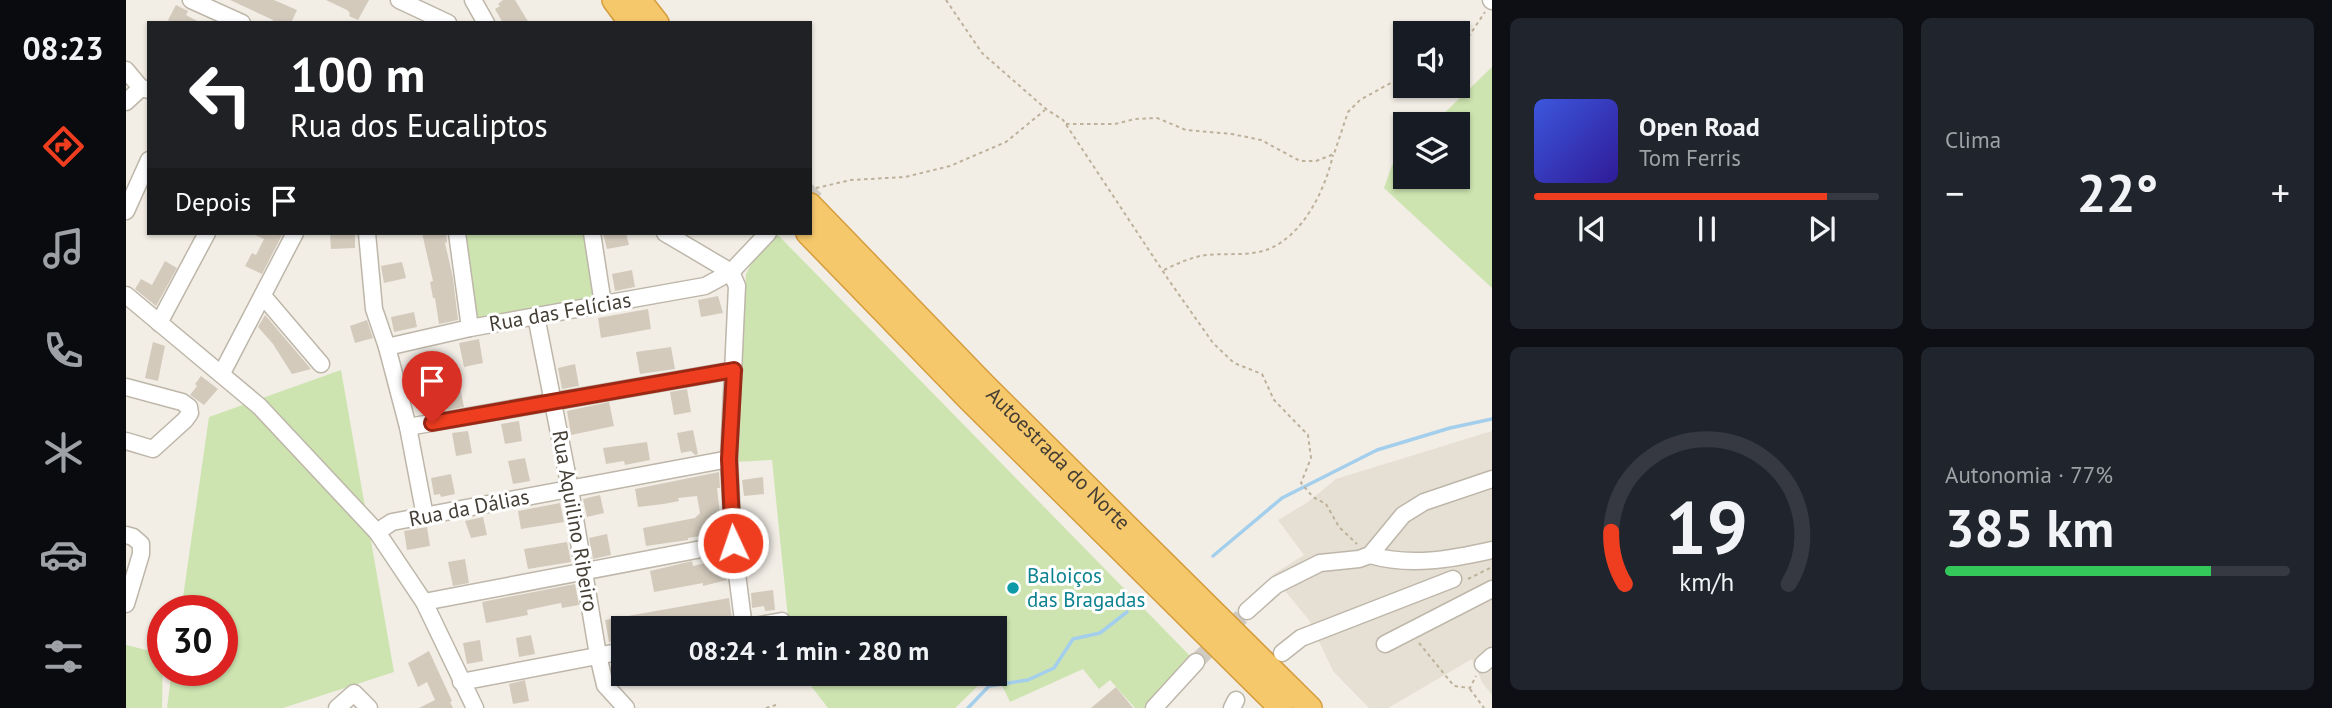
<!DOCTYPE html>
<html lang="pt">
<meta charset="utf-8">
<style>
body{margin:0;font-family:"PT Sans",sans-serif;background:#20242c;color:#f1f3f6;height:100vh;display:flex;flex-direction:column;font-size:26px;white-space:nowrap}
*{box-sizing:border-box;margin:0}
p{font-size:23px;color:#9ea1a6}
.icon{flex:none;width:38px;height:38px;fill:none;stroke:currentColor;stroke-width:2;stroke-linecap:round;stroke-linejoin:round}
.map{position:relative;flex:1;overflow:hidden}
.drawer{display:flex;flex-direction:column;gap:18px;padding:18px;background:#0d0f14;width:840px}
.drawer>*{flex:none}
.banner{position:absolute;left:21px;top:21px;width:665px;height:214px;border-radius:0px;box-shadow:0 2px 5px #0004;background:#202124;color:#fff;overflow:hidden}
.buttons{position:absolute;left:1267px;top:21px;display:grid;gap:14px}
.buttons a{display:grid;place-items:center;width:77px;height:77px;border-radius:0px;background:#171b24;box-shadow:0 2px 5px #0004;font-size:35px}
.speed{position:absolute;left:21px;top:595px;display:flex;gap:14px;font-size:35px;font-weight:700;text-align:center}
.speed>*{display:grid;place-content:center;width:91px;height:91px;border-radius:50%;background:#171b24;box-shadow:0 2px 5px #0004;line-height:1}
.speed .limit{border:10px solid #d22;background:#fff;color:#111}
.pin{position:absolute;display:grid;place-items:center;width:60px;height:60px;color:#fff;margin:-72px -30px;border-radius:50% 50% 50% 0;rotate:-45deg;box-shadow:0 0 7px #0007}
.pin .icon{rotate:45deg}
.me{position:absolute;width:77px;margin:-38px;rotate:357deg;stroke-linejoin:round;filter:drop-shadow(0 0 5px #0008)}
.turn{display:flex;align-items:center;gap:24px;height:147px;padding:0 28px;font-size:32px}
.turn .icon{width:91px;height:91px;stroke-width:2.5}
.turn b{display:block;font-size:49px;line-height:60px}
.then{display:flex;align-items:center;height:66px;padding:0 28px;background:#0003;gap:14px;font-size:26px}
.big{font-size:52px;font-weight:600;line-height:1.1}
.drawer .widget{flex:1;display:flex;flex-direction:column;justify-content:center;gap:10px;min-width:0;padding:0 24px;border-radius:10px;background:#20242c}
.drawer .dial{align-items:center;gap:0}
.dial svg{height:182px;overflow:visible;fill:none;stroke:#363941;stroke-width:7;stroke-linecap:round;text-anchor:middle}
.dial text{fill:#f1f3f6;stroke:none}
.song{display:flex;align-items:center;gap:21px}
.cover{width:84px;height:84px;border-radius:10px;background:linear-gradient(135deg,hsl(230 70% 55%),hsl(250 70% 35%))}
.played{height:7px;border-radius:4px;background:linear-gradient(90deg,#ef3d1f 85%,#363941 85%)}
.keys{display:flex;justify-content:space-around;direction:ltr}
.heat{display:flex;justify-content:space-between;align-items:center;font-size:38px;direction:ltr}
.charge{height:10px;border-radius:5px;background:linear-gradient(90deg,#34c759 77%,#363941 0)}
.drawer .tiles{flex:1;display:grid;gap:18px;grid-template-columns:repeat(2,1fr)}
.trip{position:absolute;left:485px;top:616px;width:396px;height:70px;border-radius:0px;background:#171b24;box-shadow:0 2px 5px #0004;font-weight:600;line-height:70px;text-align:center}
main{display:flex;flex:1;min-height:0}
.tab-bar{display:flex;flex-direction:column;width:126px;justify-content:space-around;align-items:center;background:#090b0e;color:#9ea1a6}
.tab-bar .icon{width:49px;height:49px}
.tab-bar .active{color:#ef3d1f}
.tab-bar b{font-size:32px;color:#f1f3f6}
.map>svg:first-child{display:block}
</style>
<main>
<nav class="tab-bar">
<b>08:23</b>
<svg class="icon active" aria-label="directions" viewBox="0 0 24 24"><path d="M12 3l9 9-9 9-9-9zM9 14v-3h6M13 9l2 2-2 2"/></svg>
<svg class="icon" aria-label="music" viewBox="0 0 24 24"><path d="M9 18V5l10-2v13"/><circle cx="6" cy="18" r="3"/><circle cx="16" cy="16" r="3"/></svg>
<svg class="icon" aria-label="phone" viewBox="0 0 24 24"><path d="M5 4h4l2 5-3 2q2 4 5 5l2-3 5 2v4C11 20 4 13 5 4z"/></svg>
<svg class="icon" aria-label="climate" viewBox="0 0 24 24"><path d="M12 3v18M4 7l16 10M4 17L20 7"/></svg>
<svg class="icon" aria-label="car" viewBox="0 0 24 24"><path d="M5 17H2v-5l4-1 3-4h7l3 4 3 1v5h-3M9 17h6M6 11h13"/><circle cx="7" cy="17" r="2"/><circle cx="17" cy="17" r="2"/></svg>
<svg class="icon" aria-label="filters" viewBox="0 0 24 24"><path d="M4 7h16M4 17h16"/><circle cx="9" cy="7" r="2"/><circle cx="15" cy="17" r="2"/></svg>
</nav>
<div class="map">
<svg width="1366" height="708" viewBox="0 0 1366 708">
<rect width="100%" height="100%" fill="#f2eee6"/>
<!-- residential -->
<polygon fill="#e6e0d4" points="1366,431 1366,695 1356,682 1346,659 1262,708 1243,708 1207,671 1183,620 1146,575 1178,555 1152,520 1182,502 1210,479"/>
<!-- green -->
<g fill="#cde4b0">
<polygon points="1366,67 1366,288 1258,188 1266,165 1279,152 1279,177 1332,177 1332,124 1307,124"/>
<polygon points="335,233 463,233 471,303 344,328"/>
<polygon points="650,233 1070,662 1028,708 1009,708 984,680 973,689 957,669 884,702 870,673 868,674 868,628 663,628 646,460 607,462 620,274 631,253"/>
<polygon points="215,370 268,672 157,708 41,708 46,670 96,670 96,611 55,611 83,417"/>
<polygon points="0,645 37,654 36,708 0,708"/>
<polygon points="676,674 868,674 858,680 829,708 702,708"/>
</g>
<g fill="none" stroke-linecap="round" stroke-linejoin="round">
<!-- stream -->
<g stroke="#a4cfec" stroke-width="3.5">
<polyline points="1087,556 1156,498 1251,450 1324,428 1366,419"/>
<polyline points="842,708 863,686 902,680 928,668 947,639 974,633 1001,612"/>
</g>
</g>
<!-- building -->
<g fill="#d3cabc">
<polygon points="104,0 148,0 171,10 165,23 146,23 147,20"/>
<polygon points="200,0 243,0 232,20 223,16 224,13 221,10"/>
<polygon points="377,0 389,0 403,23 377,23 369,9 374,6 372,4"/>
<polygon points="50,5 62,11 60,15 75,23 47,23 42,20"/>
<polygon points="125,233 157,233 136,274 119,266 126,253 130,255 138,239"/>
<polygon points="204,233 229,233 229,248 205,249"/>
<polygon points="296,233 320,233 321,242 319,243 327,278 332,320 313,324 309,298 307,298 304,282 307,281"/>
<polygon points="477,233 500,233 503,245 481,249"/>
<polygon points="39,261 51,268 30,306 9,289 15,279 26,285"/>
<polygon points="276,262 280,278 258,283 255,266"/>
<polygon points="506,270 509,287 489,291 486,274"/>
<polygon points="592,296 597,313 575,317 572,300"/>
<polygon points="522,309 525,329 475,338 472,318"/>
<polygon points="288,312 291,327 268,332 265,317"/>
<polygon points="139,315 185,369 166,374 147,344 132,327"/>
<polygon points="241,320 247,338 229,343 224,326"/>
<polygon points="353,339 357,363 338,367 333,343"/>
<polygon points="27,342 39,346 32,381 19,378"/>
<polygon points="545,347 549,369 514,374 510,352"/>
<polygon points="449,364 453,386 436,389 432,368"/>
<polygon points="75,376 92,389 78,405 64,395 71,386 69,384"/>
<polygon points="334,387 338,407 321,410 317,390"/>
<polygon points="561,389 565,412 548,415 544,392"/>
<polygon points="483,402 488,426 445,435 441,411"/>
<polygon points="393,421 396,441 379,444 375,424"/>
<polygon points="567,430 572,454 569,455 565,451 555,453 551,433"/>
<polygon points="342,431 346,453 330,456 326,433"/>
<polygon points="521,442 524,460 499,465 498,461 480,464 477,448"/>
<polygon points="399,458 404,481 387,484 382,461"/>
<polygon points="593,472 594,488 591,488 596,532 562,538 562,540 520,546 517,528 569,518 574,513 571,496 552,498 553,501 538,504 512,507 509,489"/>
<polygon points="325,474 329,494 315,497 314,494 308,495 305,478"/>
<polygon points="637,477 638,494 618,496 616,480"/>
<polygon points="474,495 478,513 461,517 457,499"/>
<polygon points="434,503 438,522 395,529 392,511"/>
<polygon points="357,517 361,535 345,538 339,521"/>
<polygon points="301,527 304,546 281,550 278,531"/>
<polygon points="481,534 485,555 467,559 463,538"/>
<polygon points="441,542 445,562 402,569 398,549"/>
<polygon points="339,559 343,583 327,586 322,562"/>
<polygon points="592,560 592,563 599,562 601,580 577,586 577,583 528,592 524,571 566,561 567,566"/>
<polygon points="449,584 453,605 436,608 435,603 401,610 402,615 360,623 356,602"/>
<polygon points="647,590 649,610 639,611 638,606 626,608 625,593"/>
<polygon points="603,598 606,619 561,628 497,628 497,639 483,642 479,620"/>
<polygon points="405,635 409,654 393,657 390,638"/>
<polygon points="354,640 357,661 341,664 337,643"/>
<polygon points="303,651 326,701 324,702 327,708 293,708 309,700 301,682 292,687 282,663"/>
<polygon points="399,680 403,701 387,704 383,684"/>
<polygon points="990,687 1007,708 965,708"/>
</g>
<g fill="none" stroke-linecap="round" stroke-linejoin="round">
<!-- minor-tunnel -->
<g stroke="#cfcbc3" stroke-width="16" stroke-dasharray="16 8" stroke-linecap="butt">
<polyline points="684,194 690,188"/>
<polyline points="1070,662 1121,611"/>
</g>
<defs>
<g id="minor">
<polyline points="65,0 116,23"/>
<polyline points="273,0 322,23"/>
<polyline points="347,0 360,23"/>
<polyline points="1365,0 1366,1"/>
<polyline points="0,70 15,88"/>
<polyline points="0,102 15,88 23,90"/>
<polyline points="0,211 23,160"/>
<polyline points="241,233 248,309 261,347 282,427 299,516"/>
<polyline points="331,233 344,328"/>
<polyline points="466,233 477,304"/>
<polyline points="539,233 605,272"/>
<polyline points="605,272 611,286 603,459 607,543 618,628"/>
<polyline points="0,295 133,406 251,532 298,602 349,708"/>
<polyline points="137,296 195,364"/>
<polyline points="410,316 444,489 472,655 479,685 500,708"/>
<polyline points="33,323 81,233"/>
<polyline points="261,347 344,328 579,286 605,272 642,233"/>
<polyline points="96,373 169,233"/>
<polyline points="0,387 56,402 63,407 64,413 59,420 27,449 0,441"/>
<polyline points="282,427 608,370"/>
<polyline points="251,532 266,522 603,459"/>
<polyline points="0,535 7,537 15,544 15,554 0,604"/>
<path d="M1244 555C1285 567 1326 559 1366 550"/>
<polyline points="298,602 607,543"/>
<polyline points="1121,611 1150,585 1194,563 1233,559 1244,555 1277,515 1298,502 1366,479"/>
<polyline points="618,628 656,621"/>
<polyline points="1259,644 1366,589"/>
<polyline points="1156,653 1175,638 1327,579"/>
<polyline points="1357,664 1366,656"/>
<polyline points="335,682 497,651"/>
<polyline points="211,708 228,693 243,708"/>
<polyline points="1028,708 1070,662"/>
<polyline points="1106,708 1110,700"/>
</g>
<g id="highway">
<polyline points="488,0 505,23"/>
<polyline points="513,0 531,23"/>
<path id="s1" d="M684 205 858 385 1184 708"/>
<polyline points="682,233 843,399 1155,708"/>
</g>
</defs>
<!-- minor casing -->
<use href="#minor" stroke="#bdb6a9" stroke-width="19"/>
<!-- highway casing -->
<use href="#highway" stroke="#d59c3c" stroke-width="26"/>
<!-- path -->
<g stroke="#beb19b" stroke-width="2" stroke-dasharray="3.5 3.5" stroke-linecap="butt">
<polyline points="820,0 856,53 920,109 937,120 1042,279 1087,343 1108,363 1136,374 1148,400 1182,435 1185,458 1175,483 1187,497 1200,504 1213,527 1231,544"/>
<polyline points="1332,46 1339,42 1359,12"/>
<polyline points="940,124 989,124 1009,119 1031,118 1060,130 1106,134 1135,140 1174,161 1190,161 1208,154 1222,112 1234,100 1279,75"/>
<polyline points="690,188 725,180 779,177 824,166 880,142 919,110"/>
<path d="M1038 270C1050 264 1062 259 1074 256 1095 252 1119 257 1140 250 1177 237 1199 190 1207 155"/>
<polyline points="1342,579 1366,567"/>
<polyline points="1293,643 1328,686 1344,688 1350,676"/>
<polyline points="1344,689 1358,708"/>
<polyline points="640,708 650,705"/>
</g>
<!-- minor -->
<use href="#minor" stroke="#fff" stroke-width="16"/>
<!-- highway -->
<use href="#highway" stroke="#f6c86c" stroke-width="23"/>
</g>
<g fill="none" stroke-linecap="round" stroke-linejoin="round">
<defs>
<polyline id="route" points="306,423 608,370 603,459 607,543"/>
</defs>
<!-- route casing -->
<use href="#route" stroke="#9b2814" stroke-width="18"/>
<!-- route -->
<use href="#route" stroke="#ef3d1f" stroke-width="12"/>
</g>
<!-- markers -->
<circle fill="#0f9aa8" stroke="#fff" stroke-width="2.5" cx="887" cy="588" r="7"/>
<g text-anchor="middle" stroke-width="6" stroke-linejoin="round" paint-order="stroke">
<!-- street labels -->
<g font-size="21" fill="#443e35" stroke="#fff">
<text transform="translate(434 312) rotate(-10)" y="7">Rua das Felícias</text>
<text dy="7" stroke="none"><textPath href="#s1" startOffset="355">Autoestrada do Norte</textPath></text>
<text transform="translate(343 508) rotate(-11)" y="7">Rua da Dálias</text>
<text transform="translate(449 521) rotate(80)" y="7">Rua Aquilino Ribeiro</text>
</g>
<!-- culture labels -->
<g font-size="21" fill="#0d838f" stroke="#fff" text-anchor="start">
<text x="901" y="583">Baloiços<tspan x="901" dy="24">das Bragadas</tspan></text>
</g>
</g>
</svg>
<div class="buttons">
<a><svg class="icon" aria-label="sound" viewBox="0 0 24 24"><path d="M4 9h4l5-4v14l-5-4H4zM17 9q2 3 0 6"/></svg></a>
<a><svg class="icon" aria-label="layers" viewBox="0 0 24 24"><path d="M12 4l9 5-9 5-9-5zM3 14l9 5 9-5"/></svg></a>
</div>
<div class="speed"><div class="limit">30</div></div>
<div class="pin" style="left:306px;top:423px;background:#d93025"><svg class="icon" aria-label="arrive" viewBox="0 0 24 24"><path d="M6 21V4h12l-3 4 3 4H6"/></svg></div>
<svg class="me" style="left:607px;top:543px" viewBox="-20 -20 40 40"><circle r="17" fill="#ef3d1f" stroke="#fff" stroke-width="3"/><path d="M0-11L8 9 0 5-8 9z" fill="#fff"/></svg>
<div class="trip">08:24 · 1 min · 280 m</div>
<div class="banner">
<div class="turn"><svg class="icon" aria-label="left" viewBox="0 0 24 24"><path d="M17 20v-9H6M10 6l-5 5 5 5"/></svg><div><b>100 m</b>Rua dos Eucaliptos</div></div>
<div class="then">Depois<svg class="icon" aria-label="arrive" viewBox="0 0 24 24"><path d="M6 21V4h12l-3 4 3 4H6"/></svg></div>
</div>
</div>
<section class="drawer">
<div class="tiles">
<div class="widget">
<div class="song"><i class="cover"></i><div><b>Open Road</b><p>Tom Ferris</p></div></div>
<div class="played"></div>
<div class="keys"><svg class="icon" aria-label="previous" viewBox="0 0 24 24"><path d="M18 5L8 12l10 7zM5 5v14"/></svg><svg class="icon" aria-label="pause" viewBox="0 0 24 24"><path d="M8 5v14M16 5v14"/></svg><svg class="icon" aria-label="next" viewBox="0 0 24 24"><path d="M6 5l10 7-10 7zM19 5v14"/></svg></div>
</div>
<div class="widget"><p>Clima</p>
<div class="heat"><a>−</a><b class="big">22°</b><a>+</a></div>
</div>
<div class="widget dial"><svg viewBox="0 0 100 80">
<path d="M14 69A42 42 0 1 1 86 69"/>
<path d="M14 69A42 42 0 0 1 8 46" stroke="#ef3d1f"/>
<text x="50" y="56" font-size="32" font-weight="700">19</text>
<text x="50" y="72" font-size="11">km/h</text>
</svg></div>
<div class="widget"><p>Autonomia · 77%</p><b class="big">385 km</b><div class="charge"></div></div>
</div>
</section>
</main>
